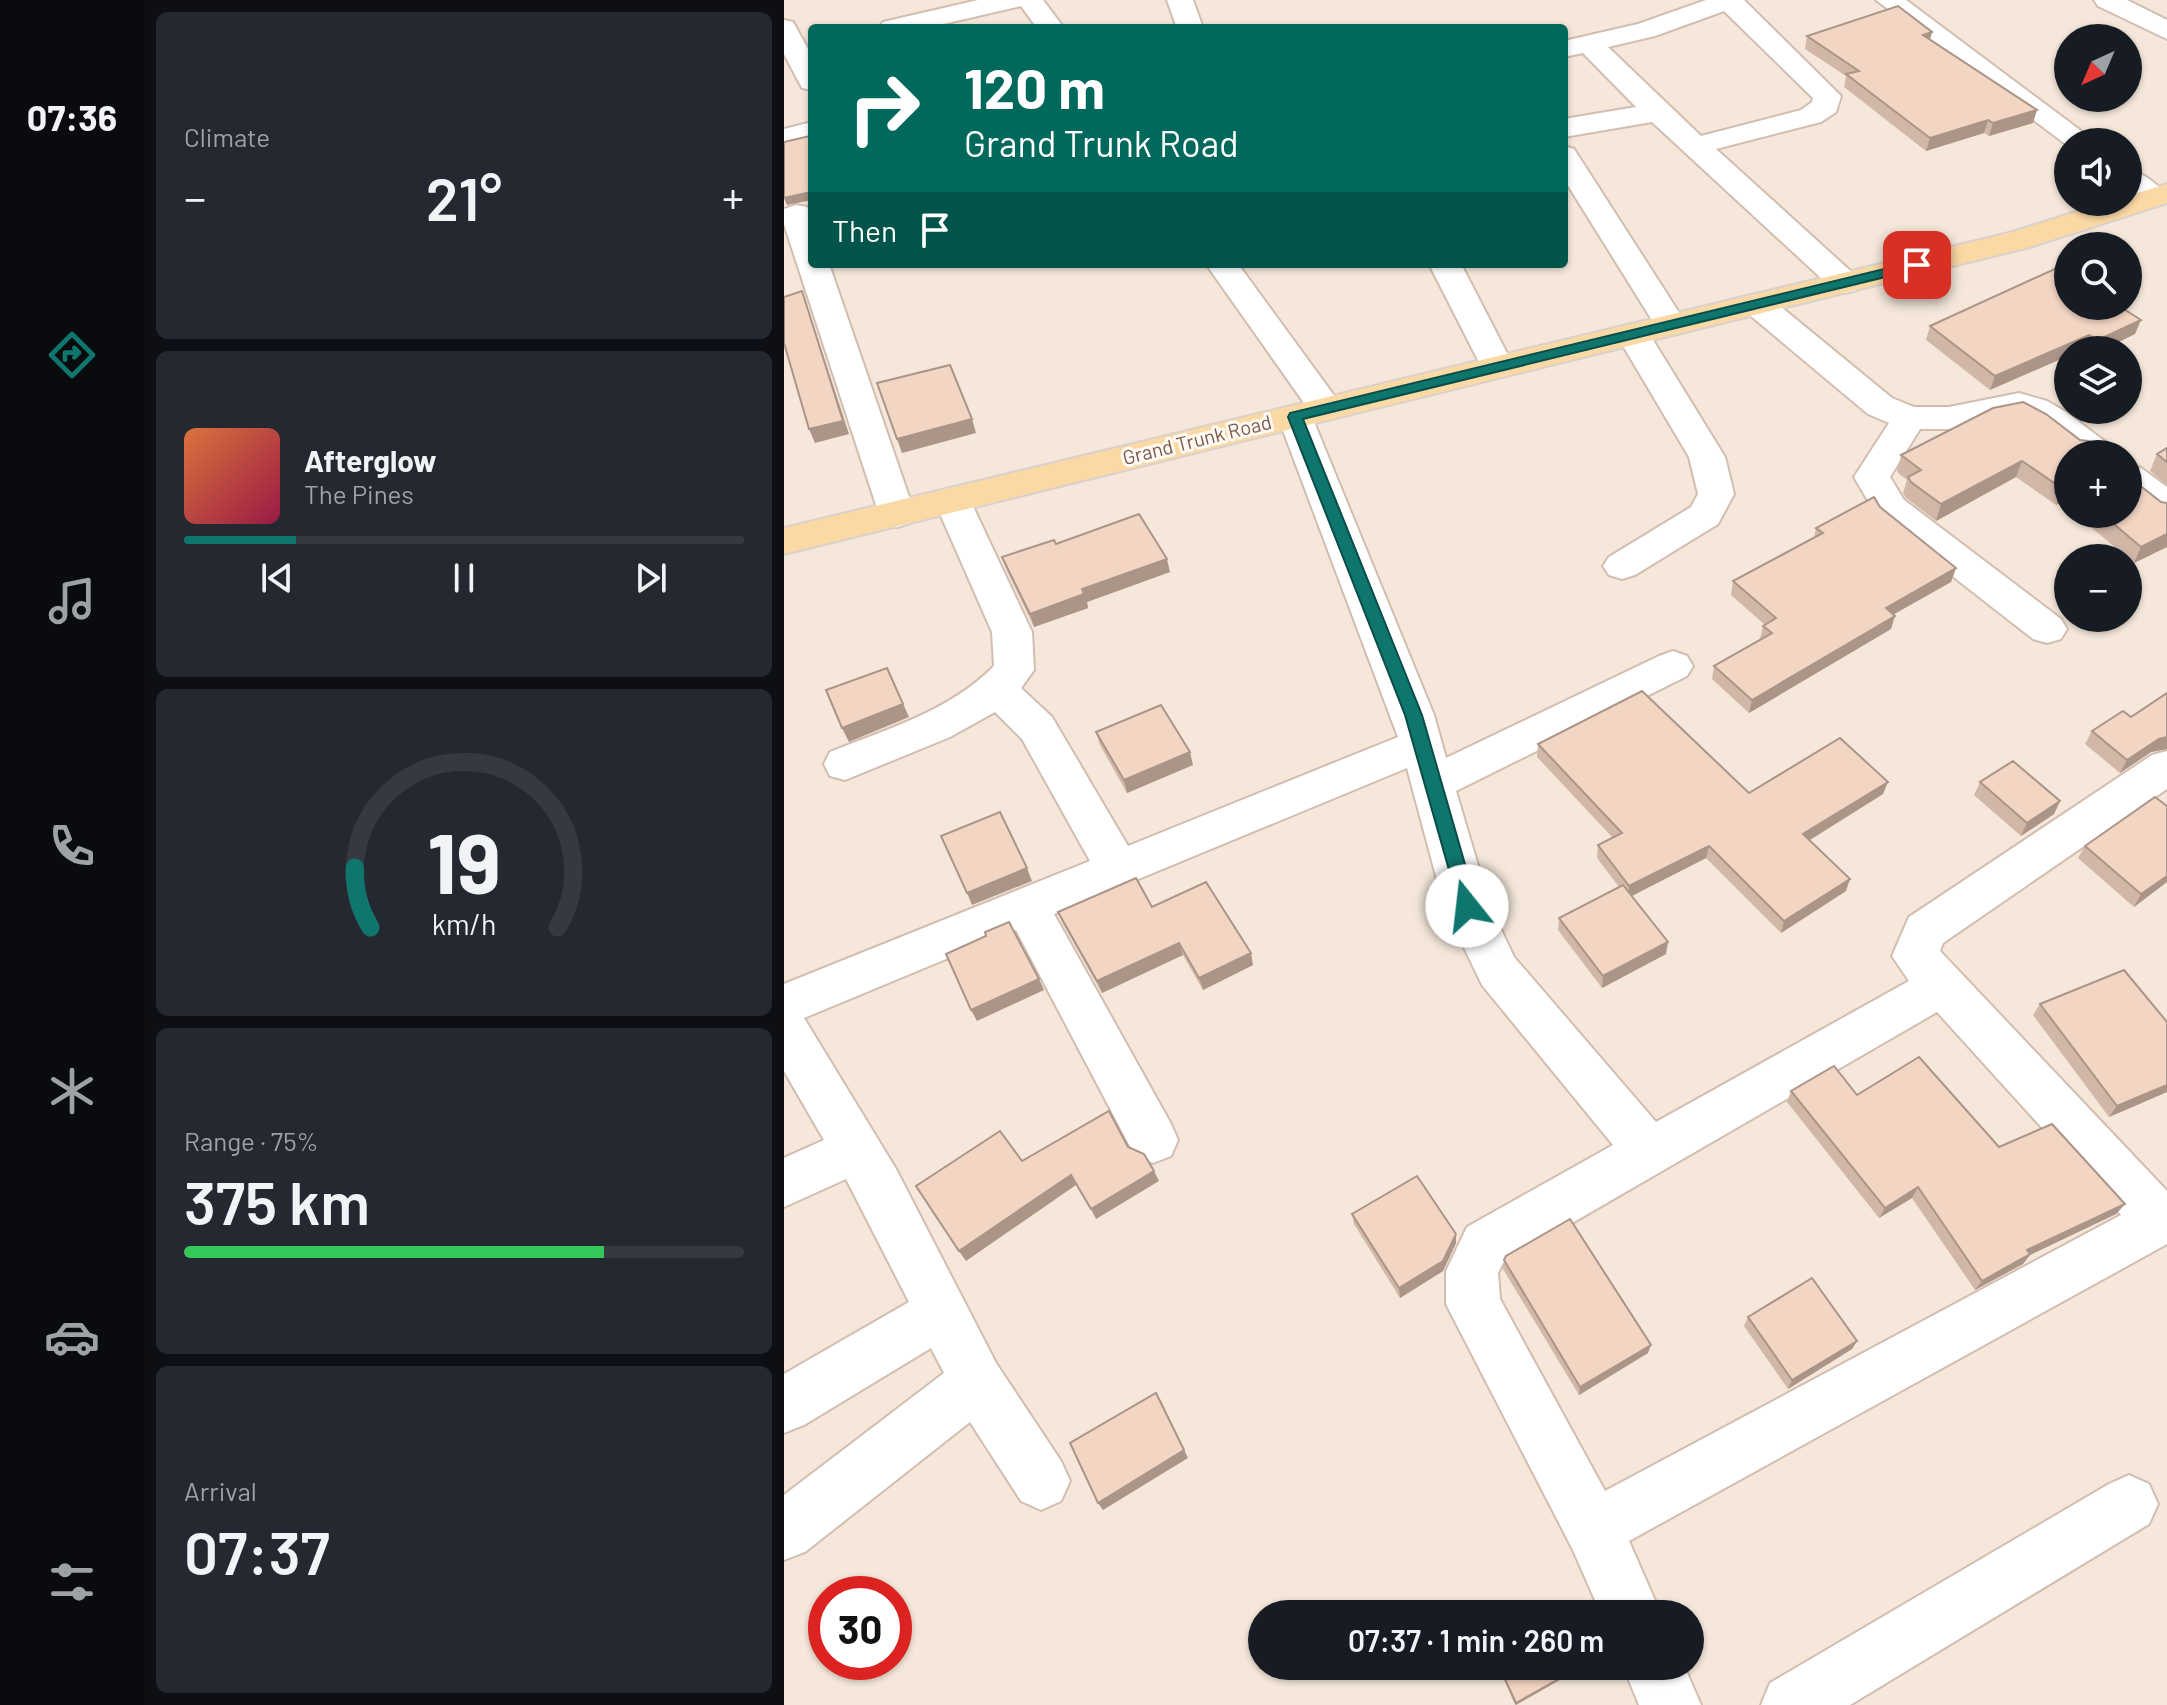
<!DOCTYPE html>
<meta charset="utf-8">
<style>
body{margin:0;font-family:Barlow,sans-serif;background:#242831;color:#f1f3f6;height:100vh;display:flex;flex-direction:column;font-size:30px;white-space:nowrap}
*{box-sizing:border-box;margin:0}
p{font-size:26px;color:#9ea1a6}
.icon{flex:none;width:44px;height:44px;fill:none;stroke:currentColor;stroke-width:2;stroke-linecap:round;stroke-linejoin:round}
.map{position:relative;flex:1;overflow:hidden}
.details{display:flex;flex-direction:column;gap:12px;padding:12px;background:#0d0f14;width:640px}
.details>*{flex:none}
.guide{position:absolute;left:24px;top:24px;width:760px;height:244px;border-radius:8px;box-shadow:0 2px 6px #0004;background:#00695c;color:#fff;overflow:hidden}
.needle{width:52px;rotate:224deg}
.buttons{position:absolute;left:1270px;top:24px;display:grid;gap:16px}
.buttons a{display:grid;place-items:center;width:88px;height:88px;border-radius:50%;background:#171b24;box-shadow:0 2px 6px #0004;font-size:40px}
.speed{position:absolute;left:24px;top:1576px;display:flex;gap:16px;font-size:40px;font-weight:700;text-align:center}
.speed>*{display:grid;place-content:center;width:104px;height:104px;border-radius:50%;background:#171b24;box-shadow:0 2px 6px #0004;line-height:1}
.speed .limit{border:12px solid #d22;background:#fff;color:#111}
.pin{position:absolute;display:grid;place-items:center;width:68px;height:68px;color:#fff;margin:-34px;border-radius:16px;box-shadow:0 4px 12px #0006}
.me{position:absolute;width:88px;margin:-44px;rotate:344deg;stroke-linejoin:round;filter:drop-shadow(0 0 6px #0008)}
.turn{display:flex;align-items:center;gap:28px;height:168px;padding:0 24px;font-size:36px}
.turn .icon{width:104px;height:104px;stroke-width:2.5}
.turn b{display:block;font-size:56px;line-height:68px}
.then{display:flex;align-items:center;height:76px;padding:0 24px;background:#0003;gap:16px;font-size:30px}
.big{font-size:60px;font-weight:600;line-height:1.1}
.details .tile{flex:1;display:flex;flex-direction:column;justify-content:center;gap:12px;min-width:0;padding:0 28px;border-radius:12px;background:#242831}
.details .dial{align-items:center;gap:0}
.dial svg{height:208px;overflow:visible;fill:none;stroke:#363941;stroke-width:7;stroke-linecap:round;text-anchor:middle}
.dial text{fill:#f1f3f6;stroke:none}
.song{display:flex;align-items:center;gap:24px}
.cover{width:96px;height:96px;border-radius:12px;background:linear-gradient(135deg,hsl(20 70% 55%),hsl(340 70% 35%))}
.played{height:8px;border-radius:4px;background:linear-gradient(90deg,#0f766e 20%,#363941 20%)}
.keys{display:flex;justify-content:space-around;direction:ltr}
.heat{display:flex;justify-content:space-between;align-items:center;font-size:44px;direction:ltr}
.charge{height:12px;border-radius:6px;background:linear-gradient(90deg,#34c759 75%,#363941 0)}
.trip{position:absolute;left:464px;top:1600px;width:456px;height:80px;border-radius:40px;background:#171b24;box-shadow:0 2px 6px #0004;font-weight:600;line-height:80px;text-align:center}
main{display:flex;flex:1;min-height:0}
.dock{display:flex;flex-direction:column;width:144px;justify-content:space-around;align-items:center;background:#090b0e;color:#9ea1a6}
.dock .icon{width:56px;height:56px}
.dock .on{color:#0f766e}
.dock b{font-size:36px;color:#f1f3f6}
.map>svg:first-child{display:block}
</style>
<main>
<nav class="dock">
<b>07:36</b>
<svg class="icon on" aria-label="directions" viewBox="0 0 24 24"><path d="M12 3l9 9-9 9-9-9zM9 14v-3h6M13 9l2 2-2 2"/></svg>
<svg class="icon" aria-label="music" viewBox="0 0 24 24"><path d="M9 18V5l10-2v13"/><circle cx="6" cy="18" r="3"/><circle cx="16" cy="16" r="3"/></svg>
<svg class="icon" aria-label="phone" viewBox="0 0 24 24"><path d="M5 4h4l2 5-3 2q2 4 5 5l2-3 5 2v4C11 20 4 13 5 4z"/></svg>
<svg class="icon" aria-label="climate" viewBox="0 0 24 24"><path d="M12 3v18M4 7l16 10M4 17L20 7"/></svg>
<svg class="icon" aria-label="car" viewBox="0 0 24 24"><path d="M5 17H2v-5l4-1 3-4h7l3 4 3 1v5h-3M9 17h6M6 11h13"/><circle cx="7" cy="17" r="2"/><circle cx="17" cy="17" r="2"/></svg>
<svg class="icon" aria-label="filters" viewBox="0 0 24 24"><path d="M4 7h16M4 17h16"/><circle cx="9" cy="7" r="2"/><circle cx="15" cy="17" r="2"/></svg>
</nav>
<section class="details">
<div class="tile"><p>Climate</p>
<div class="heat"><a>−</a><b class="big">21°</b><a>+</a></div>
</div>
<div class="tile">
<div class="song"><i class="cover"></i><div><b>Afterglow</b><p>The Pines</p></div></div>
<div class="played"></div>
<div class="keys"><svg class="icon" aria-label="previous" viewBox="0 0 24 24"><path d="M18 5L8 12l10 7zM5 5v14"/></svg><svg class="icon" aria-label="pause" viewBox="0 0 24 24"><path d="M8 5v14M16 5v14"/></svg><svg class="icon" aria-label="next" viewBox="0 0 24 24"><path d="M6 5l10 7-10 7zM19 5v14"/></svg></div>
</div>
<div class="tile dial"><svg viewBox="0 0 100 80">
<path d="M14 69A42 42 0 1 1 86 69"/>
<path d="M14 69A42 42 0 0 1 8 46" stroke="#0f766e"/>
<text x="50" y="56" font-size="32" font-weight="700">19</text>
<text x="50" y="72" font-size="11">km/h</text>
</svg></div>
<div class="tile"><p>Range · 75%</p><b class="big">375 km</b><div class="charge"></div></div>
<div class="tile"><p>Arrival</p><b class="big">07:37</b></div>
</section>
<div class="map">
<svg width="1383" height="1705" viewBox="0 0 1383 1705">
<rect width="100%" height="100%" fill="#fdf6ec"/>
<!-- residential -->
<path fill="#f5e8da" fill-rule="evenodd" d="M0 0H1383V1705H0ZM28 28H780V264H28ZM1284 38H1344V98H1284ZM1284 142H1344V202H1284ZM1284 246H1344V306H1284ZM1284 350H1344V410H1284ZM1284 454H1344V514H1284ZM1284 558H1344V618H1284ZM42 1594H110V1662H42ZM478 1614H906V1666H478Z"/>
<g fill="none" stroke-linecap="round" stroke-linejoin="round">
<defs>
<g id="minor">
<polygon points="194,0 259,0 280,28 253,28 237,6 142,28 95,28 99,22"/>
<polygon points="383,0 409,0 419,28 393,28"/>
<path d="M922 0H960L1057 96 1052 112 1037 122 932 149 1072 276 1077 283 1072 290 1061 293 1050 290 868 122 780 137V119L852 107 799 53 780 57V41L854 24ZM940 11 1029 98 1028 102 1017 110 917 136 824 47 871 36Z"/>
<polygon points="1092,0 1122,0 1312,142 1284,142 1284,146"/>
<polygon points="1310,0 1343,0 1383,20 1383,39 1314,6"/>
<polygon points="0,20 9,22 28,56 28,90 18,88 0,54"/>
<polygon points="28,122 28,140 0,147 0,129"/>
<polygon points="780,146 790,149 903,325 899,332 887,335 875,332 871,325 780,179"/>
<path d="M1344 169C1359 173 1374 184 1383 196L1380 204C1363 208 1356 203 1344 193Z"/>
<polygon points="12,205 23,207 27,214 28,264 45,264 131,514 126,523 113,527 100,523 95,514 0,224 0,209"/>
<polygon points="422,264 454,264 554,401 559,409 554,417 542,420 530,417"/>
<polygon points="645,264 677,264 730,367 725,374 713,378 701,374"/>
<polygon points="973,294 985,297 1108,398 1130,407 1165,407 1235,393 1263,401 1282,412 1327,446 1332,454 1291,454 1258,428 1234,415 1165,429 1136,429 1106,477 1120,500 1277,619 1283,629 1277,639 1263,643 1249,639 1094,518 1070,477 1105,423 1084,414 961,311 957,304 961,297"/>
<polygon points="849,324 861,327 941,457 950,494 934,524 851,575 838,579 825,575 819,566 825,557 907,507 914,494 905,457 832,334 837,327"/>
<path d="M511 406 523 409 528 417 650 715 662 758 875 656 889 651 903 656 909 666 903 676 672 791 706 906 730 957 872 1122 1125 981 1108 956 1125 917 1368 755 1383 751V789L1159 943 1156 951 1383 1191V1244L845 1541 877 1614H817L789 1550 662 1304V1271L683 1227 829 1145 698 985 660 906 623 768 270 914 387 1124 394 1140 387 1156 369 1163 351 1156 232 930 20 1018 112 1169 212 1363 277 1461 286 1481 277 1501 257 1510 237 1501 186 1422 21 1552 0 1560V1495L160 1373 147 1348 20 1425 0 1433V1374L125 1302 62 1179 0 1207V1158L40 1140 0 1071V984L306 861 238 739 211 712 166 737 61 780 46 776 40 764 46 752C103 729 166 711 210 666L208 632 150 500 155 491 168 488 181 491 186 500 248 632 250 670 237 688 268 717 344 846 614 737 494 417 499 409ZM1153 1012 1337 1215 821 1491 716 1299 714 1273 719 1263Z"/>
<polygon points="1344,464 1357,468 1383,487 1383,518 1370,515 1344,494"/>
<polygon points="1345,1475 1365,1484 1374,1504 1365,1524 1066,1705 977,1705 986,1683 1325,1484"/>
<polygon points="839,1666 900,1666 917,1705 855,1705"/>
</g>
<polygon id="major" points="1383,184 1383,203 1246,247 0,554 0,528 1225,233 1323,202 1344,202 1344,196"/>
</defs>
<!-- minor casing -->
<use href="#minor" stroke="#d1beb0" stroke-width="4"/>
<!-- major casing -->
<use href="#major" stroke="#dad1cd" stroke-width="4"/>
<!-- minor -->
<use href="#minor" fill="#fff" fill-rule="evenodd"/>
<!-- major -->
<use href="#major" fill="#fbd9a5" fill-rule="evenodd"/>
</g>
<!-- wall -->
<g fill="#d1b7a8">
<polygon points="1023,36 1147,40 1249,123 1205,136 1200,133 1142,151 1060,87 1062,76 1021,49"/>
<polygon points="1146,326 1351,334 1318,350 1302,350 1300,349 1297,350 1284,350 1206,390 1142,340"/>
<polygon points="1383,448 1383,485 1366,471 1373,454"/>
<polygon points="1284,454 1284,508 1277,502 1272,505 1232,477 1152,521 1122,498 1119,493 1123,480 1113,472 1117,455"/>
<polygon points="1349,480 1377,502 1383,503 1383,547 1350,563 1291,514 1344,514"/>
<polygon points="1096,507 1172,568 1167,582 1110,614 1107,629 965,713 928,679 930,666 976,639 979,626 981,625 947,595 949,581 1030,538 1032,528"/>
<polygon points="272,544 386,572 303,602 304,608 250,627 223,571 218,557"/>
<polygon points="1383,693 1383,749 1367,752 1336,773 1301,744 1308,731 1347,717"/>
<polygon points="312,732 409,765 343,793 316,745"/>
<polygon points="754,744 965,793 1099,794 1026,840 1062,891 997,933 922,858 847,896 882,954 818,988 774,930 775,918 835,887 813,858 814,845 829,838 753,757"/>
<polygon points="1196,782 1276,801 1270,814 1237,836 1190,795"/>
<polygon points="1301,846 1383,882 1350,907 1294,858"/>
<polygon points="368,907 469,965 419,990 399,955 318,993 279,924 274,912"/>
<polygon points="1256,1004 1383,1022 1383,1092 1325,1117 1249,1015"/>
<polygon points="1007,1091 1073,1095 1215,1147 1341,1204 1332,1214 1246,1255 1239,1264 1191,1290 1128,1198 1095,1218 1003,1102"/>
<polygon points="568,1214 672,1234 672,1243 659,1271 616,1298 570,1224"/>
<polygon points="720,1260 864,1353 795,1395 719,1269"/>
<polygon points="964,1317 1073,1341 1068,1349 1004,1389 960,1326"/>
<polygon points="714,1666 775,1666 779,1678 731,1705"/>
</g>
<!-- shaded-wall -->
<g fill="#aa9588">
<polygon points="1148,32 1145,44 1139,35"/>
<polygon points="1253,110 1249,123 1205,136 1209,123"/>
<polygon points="1204,120 1200,133 1142,151 1146,138"/>
<polygon points="27,192 28,200 3,205 0,198"/>
<polygon points="18,291 65,434 31,443 25,429"/>
<polygon points="1357,320 1351,334 1318,350 1310,350 1314,340"/>
<polygon points="1305,335 1300,349 1297,350 1284,350 1284,356 1206,390 1211,376"/>
<polygon points="188,419 192,433 118,453 113,439"/>
<polygon points="1238,461 1232,477 1152,521 1157,504"/>
<polygon points="1284,486 1277,502 1272,505 1279,489"/>
<polygon points="1383,534 1383,547 1350,563 1357,547"/>
<polygon points="383,559 386,572 303,602 304,608 250,627 246,614 298,589"/>
<polygon points="1172,568 1167,582 1098,621 1102,608"/>
<polygon points="1111,616 1107,629 965,713 968,700"/>
<polygon points="103,668 125,717 65,742 58,728"/>
<polygon points="1383,737 1383,749 1367,752 1336,773 1343,760 1375,739"/>
<polygon points="406,752 409,765 343,793 340,780"/>
<polygon points="1104,782 1099,794 1016,846 1019,834"/>
<polygon points="1276,801 1270,814 1237,836 1243,823"/>
<polygon points="925,846 922,858 844,898 845,886"/>
<polygon points="243,868 248,881 188,905 183,893"/>
<polygon points="1383,876 1383,882 1350,907 1357,894"/>
<polygon points="1066,879 1062,891 997,933 1000,921"/>
<polygon points="884,942 882,954 818,988 819,976"/>
<polygon points="395,943 399,955 318,993 313,981"/>
<polygon points="467,953 469,965 419,990 415,978"/>
<polygon points="255,979 260,990 193,1021 187,1010"/>
<polygon points="1383,1085 1383,1092 1325,1117 1333,1106"/>
<polygon points="370,1171 375,1181 312,1219 307,1209"/>
<polygon points="287,1175 292,1185 182,1261 175,1251"/>
<polygon points="1134,1187 1128,1198 1095,1218 1101,1208"/>
<polygon points="1341,1204 1332,1214 1246,1255 1239,1264 1191,1290 1198,1281 1243,1250"/>
<polygon points="672,1234 672,1243 659,1271 616,1298 615,1288"/>
<polygon points="1073,1341 1068,1349 1004,1389 1008,1380"/>
<polygon points="867,1345 864,1353 795,1395 796,1387"/>
<polygon points="377,1401 404,1458 319,1510 314,1503"/>
<polygon points="780,1676 779,1678 732,1705 732,1703"/>
</g>
<!-- building -->
<g fill="#f3d5c3" stroke="#aa9588" stroke-width="2">
<polygon points="1114,6 1148,32 1139,35 1253,110 1209,123 1204,120 1146,138 1062,74 1075,71 1023,36"/>
<polygon points="28,131 28,195 27,192 0,198 0,142 26,136"/>
<polygon points="1275,267 1284,272 1284,306 1335,306 1357,320 1314,340 1305,335 1211,376 1146,326"/>
<polygon points="18,291 59,421 25,429 0,343 0,297"/>
<polygon points="166,365 188,419 113,439 93,383"/>
<polygon points="1239,402 1262,414 1296,440 1304,441 1324,454 1284,454 1284,486 1279,489 1238,461 1157,504 1127,482 1124,477 1137,470 1117,455 1209,408"/>
<polygon points="1383,448 1383,462 1373,454"/>
<polygon points="1344,467 1348,470 1349,480 1377,502 1383,503 1383,534 1357,547 1318,514 1344,514"/>
<polygon points="1090,497 1096,507 1172,568 1102,608 1111,616 968,700 930,666 988,633 979,626 992,618 949,581 1039,533 1032,528"/>
<polygon points="355,514 383,559 298,589 300,594 246,614 218,557 270,540 272,544"/>
<polygon points="103,668 119,704 58,728 42,690"/>
<polygon points="858,691 965,793 1056,738 1104,782 1019,834 1066,879 1000,921 925,846 845,886 814,845 838,833 754,744"/>
<polygon points="1383,693 1383,737 1375,739 1343,760 1308,731 1339,711 1347,717"/>
<polygon points="377,705 406,752 340,780 312,732"/>
<polygon points="1229,761 1276,801 1243,823 1196,782"/>
<polygon points="1371,797 1383,806 1383,876 1357,894 1301,846"/>
<polygon points="216,812 243,868 183,893 157,836"/>
<polygon points="352,878 368,907 422,882 467,953 415,978 395,943 313,981 274,912"/>
<polygon points="839,885 884,942 819,976 775,918"/>
<polygon points="225,922 255,979 187,1010 162,954 202,936 201,932"/>
<polygon points="1340,970 1383,1022 1383,1085 1333,1106 1256,1004"/>
<polygon points="1135,1057 1215,1147 1268,1124 1341,1204 1243,1250 1246,1254 1198,1281 1134,1187 1101,1208 1007,1091 1050,1066 1073,1095"/>
<polygon points="325,1111 344,1147 360,1154 370,1171 307,1209 287,1175 175,1251 132,1186 216,1131 238,1161"/>
<polygon points="633,1176 672,1234 659,1261 615,1288 568,1214"/>
<polygon points="786,1219 867,1345 796,1387 720,1260 722,1256"/>
<polygon points="1028,1278 1073,1341 1008,1380 964,1317"/>
<polygon points="372,1393 400,1450 314,1503 286,1443"/>
<polygon points="715,1666 775,1666 780,1676 732,1703"/>
</g>
<!-- route -->
<polygon fill="#0f766e" stroke="#0a4d48" stroke-width="2" points="1133,261 1140,265 1138,268 519,419 638,715 693,906 690,912 677,912 621,715 504,417 506,413"/>
<g text-anchor="middle" stroke-width="6" stroke-linejoin="round" paint-order="stroke">
<!-- far-street labels -->
<g font-size="20" fill="#7a5c4d" stroke="#fffaf3">
<text transform="translate(413 440) rotate(-14)" y="7">Grand Trunk Road</text>
</g>
</g>
</svg>
<div class="buttons">
<a><svg class="needle" viewBox="-14 -14 28 28"><path d="M0-13l5 13h-10z" fill="#e53935"/><path d="M0 13l5-13h-10z" fill="#9ea1a6"/></svg></a>
<a><svg class="icon" aria-label="sound" viewBox="0 0 24 24"><path d="M4 9h4l5-4v14l-5-4H4zM17 9q2 3 0 6"/></svg></a>
<a><svg class="icon" aria-label="search" viewBox="0 0 24 24"><circle cx="10" cy="10" r="6"/><path d="M15 15l6 6"/></svg></a>
<a><svg class="icon" aria-label="layers" viewBox="0 0 24 24"><path d="M12 4l9 5-9 5-9-5zM3 14l9 5 9-5"/></svg></a>
<a>+</a>
<a>−</a>
</div>
<div class="speed"><div class="limit">30</div></div>
<div class="pin" style="left:1133px;top:265px;background:#d93025"><svg class="icon" aria-label="arrive" viewBox="0 0 24 24"><path d="M6 21V4h12l-3 4 3 4H6"/></svg></div>
<svg class="me" style="left:683px;top:906px" viewBox="-20 -20 40 40"><circle r="19" fill="#fff"/><path d="M0-13L10 11 0 6-10 11z" fill="#0f766e"/></svg>
<div class="trip">07:37 · 1 min · 260 m</div>
<div class="guide">
<div class="turn"><svg class="icon" aria-label="right" viewBox="0 0 24 24"><path d="M7 20v-9h11M14 6l5 5-5 5"/></svg><div><b>120 m</b>Grand Trunk Road</div></div>
<div class="then">Then<svg class="icon" aria-label="arrive" viewBox="0 0 24 24"><path d="M6 21V4h12l-3 4 3 4H6"/></svg></div>
</div>
</div>
</main>
